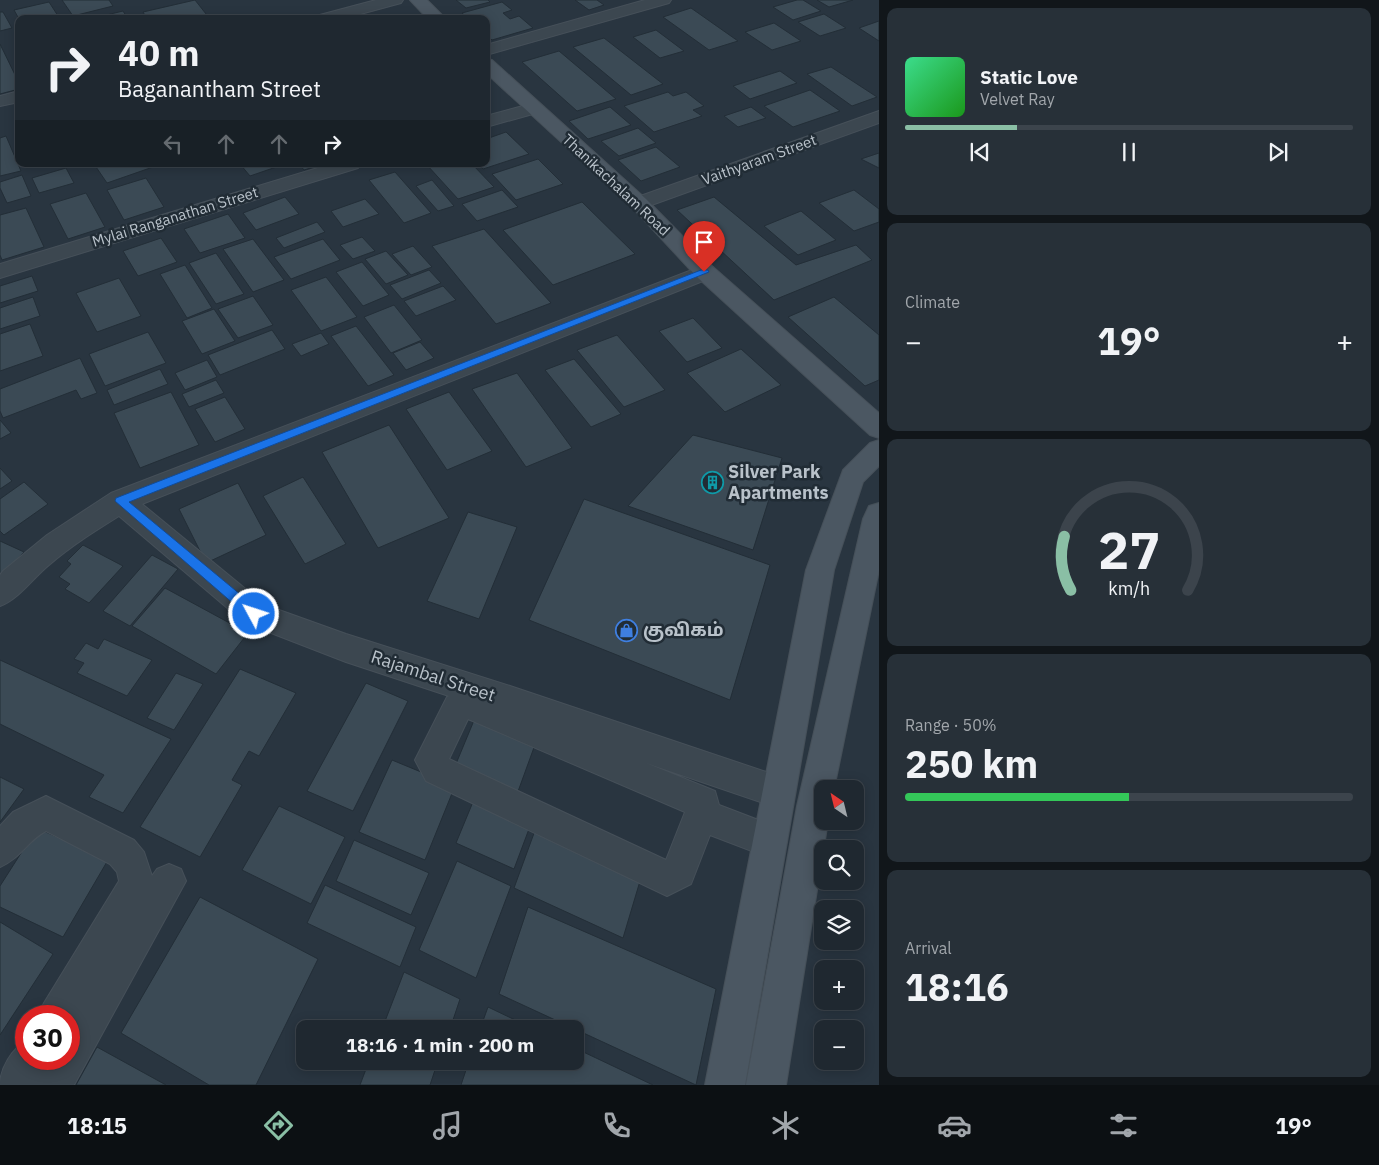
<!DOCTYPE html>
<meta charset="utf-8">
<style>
body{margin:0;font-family:"IBM Plex Sans","Noto Sans Tamil",sans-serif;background:#273038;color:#f1f3f6;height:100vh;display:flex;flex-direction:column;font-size:19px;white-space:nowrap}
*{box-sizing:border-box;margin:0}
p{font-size:16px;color:#a1a6ab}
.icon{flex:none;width:28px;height:28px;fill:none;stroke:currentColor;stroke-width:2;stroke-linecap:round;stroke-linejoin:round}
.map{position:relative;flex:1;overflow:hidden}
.panel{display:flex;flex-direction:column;gap:8px;padding:8px;background:#11161a;width:500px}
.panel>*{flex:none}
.banner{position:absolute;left:15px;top:15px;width:475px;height:152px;border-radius:10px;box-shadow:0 2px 12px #0003,0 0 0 1px #3c444c;background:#1f2830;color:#f1f3f6;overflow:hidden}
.needle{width:32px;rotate:325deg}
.tools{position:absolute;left:814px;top:780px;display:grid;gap:10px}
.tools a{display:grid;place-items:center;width:50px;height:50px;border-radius:10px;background:#1f2830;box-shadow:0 2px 12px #0003,0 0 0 1px #3c444c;font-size:25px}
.speed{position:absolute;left:15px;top:1005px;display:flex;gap:10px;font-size:25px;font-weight:700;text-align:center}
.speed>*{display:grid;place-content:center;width:65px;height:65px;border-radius:50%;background:#1f2830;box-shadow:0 2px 12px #0003,0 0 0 1px #3c444c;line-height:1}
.speed .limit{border:8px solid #d22;background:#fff;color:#111}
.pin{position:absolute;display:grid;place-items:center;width:42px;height:42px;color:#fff;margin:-51px -21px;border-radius:50% 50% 50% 0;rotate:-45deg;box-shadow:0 0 5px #0007}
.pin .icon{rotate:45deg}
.me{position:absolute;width:55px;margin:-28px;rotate:310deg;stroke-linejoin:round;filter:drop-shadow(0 0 4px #0008)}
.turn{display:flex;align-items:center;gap:18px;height:105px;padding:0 20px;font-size:22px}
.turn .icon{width:65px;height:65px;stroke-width:2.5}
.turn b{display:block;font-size:35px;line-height:42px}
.lanes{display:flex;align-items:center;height:48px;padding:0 20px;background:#0003;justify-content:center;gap:25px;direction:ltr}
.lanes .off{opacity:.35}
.big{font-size:38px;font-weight:700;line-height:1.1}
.panel .card{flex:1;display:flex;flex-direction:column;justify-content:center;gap:8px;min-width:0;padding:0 18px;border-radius:10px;background:#273038}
.panel .dial{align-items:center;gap:0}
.dial svg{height:130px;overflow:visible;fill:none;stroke:#3c444c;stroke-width:7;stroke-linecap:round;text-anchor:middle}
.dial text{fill:#f1f3f6;stroke:none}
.song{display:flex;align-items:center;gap:15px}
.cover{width:60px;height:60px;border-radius:8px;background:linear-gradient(135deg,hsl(150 70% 55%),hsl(120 70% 35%))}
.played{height:5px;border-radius:2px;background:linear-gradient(90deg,#8abfa5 25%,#3c444c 25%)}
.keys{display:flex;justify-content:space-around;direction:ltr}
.heat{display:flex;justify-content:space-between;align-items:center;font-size:28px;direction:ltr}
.charge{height:8px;border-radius:4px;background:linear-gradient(90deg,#34c759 50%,#3c444c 0)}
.trip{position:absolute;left:296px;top:1020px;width:288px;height:50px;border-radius:10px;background:#1f2830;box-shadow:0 2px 12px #0003,0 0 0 1px #3c444c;font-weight:700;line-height:50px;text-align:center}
.dock{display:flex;height:80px;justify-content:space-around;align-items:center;background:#0c1013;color:#a1a6ab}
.dock .icon{width:35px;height:35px}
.dock .on{color:#8abfa5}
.dock b{font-size:22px;color:#f1f3f6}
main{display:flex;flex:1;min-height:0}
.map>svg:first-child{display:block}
</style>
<main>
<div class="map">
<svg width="879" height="1085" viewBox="0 0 879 1085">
<rect width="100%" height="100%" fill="#293540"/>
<!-- building -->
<g fill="#3b4a55" stroke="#232e37">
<polygon points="62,0 109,0 113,6 73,16"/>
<polygon points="195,0 210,19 147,19 143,12"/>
<polygon points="456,0 488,0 490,2 466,8"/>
<polygon points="575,0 597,0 604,5 589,10"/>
<polygon points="797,0 803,0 821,11 793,20 773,7"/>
<polygon points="817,0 853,0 829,7"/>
<polygon points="49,2 60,19 19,19 14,10"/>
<polygon points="502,2 512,10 503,13 510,19 519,16 533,28 492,40 486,34 486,19 469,19 462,13"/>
<polygon points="691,8 738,41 709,50 663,17"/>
<polygon points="123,11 128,19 90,19"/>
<polygon points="0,12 3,12 12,28 0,31"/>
<polygon points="824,14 846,28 820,36 798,22"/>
<polygon points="879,21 879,41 859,28"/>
<polygon points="774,23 801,41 772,50 745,32"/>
<polygon points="656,30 684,51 660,58 633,37"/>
<polygon points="604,38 663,84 631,95 573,47"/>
<polygon points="0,44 19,83 19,89 0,94"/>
<polygon points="559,51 616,99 577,111 522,62"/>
<polygon points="831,67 877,97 852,106 807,74"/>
<polygon points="780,71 797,83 750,99 733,86"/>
<polygon points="810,90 840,111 793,127 764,106"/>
<polygon points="668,92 673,96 686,92 704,106 693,110 702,116 654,132 624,106"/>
<polygon points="610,107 631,125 588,139 569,121"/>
<polygon points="751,107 766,118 738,127 724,116"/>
<polygon points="638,128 656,143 619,156 601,141"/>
<polygon points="506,132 529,154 483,169 478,164 486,164 486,139"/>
<polygon points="6,136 21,171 0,176 0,138"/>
<polygon points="656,147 680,167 641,181 618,160"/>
<polygon points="879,153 879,168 861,159"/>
<polygon points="538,159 563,184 516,200 492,174"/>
<polygon points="94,164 150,164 153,167 107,183"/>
<polygon points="240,164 285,164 250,176"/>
<polygon points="299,164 324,164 304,170"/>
<polygon points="432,164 472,164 494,187 458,199 427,165"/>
<polygon points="66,168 74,183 39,193 32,178"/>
<polygon points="395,172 431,213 404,223 369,180"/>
<polygon points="22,175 31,196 7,203 0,188 0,182"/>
<polygon points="146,178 164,207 124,220 107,190"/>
<polygon points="432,180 454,206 438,211 416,186"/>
<polygon points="502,190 518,207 477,221 462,204"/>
<polygon points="854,190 879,209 879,222 854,231 819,203"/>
<polygon points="86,193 105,227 68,239 50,204"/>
<polygon points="285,197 299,214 256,230 243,213"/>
<polygon points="714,197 796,265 856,245 872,260 774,300 677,210"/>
<polygon points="365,199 379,214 343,227 331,211"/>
<polygon points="582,202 635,254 553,285 503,230"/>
<polygon points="26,208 44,247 2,260 0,255 0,215"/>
<polygon points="801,211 836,240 798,255 764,226"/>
<polygon points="228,214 245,238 200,253 184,229"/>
<polygon points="317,222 325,232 284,248 276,238"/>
<polygon points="484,229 551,303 496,324 432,246"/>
<polygon points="362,237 375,251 353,259 340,245"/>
<polygon points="161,238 177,262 138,276 123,251"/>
<polygon points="253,239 284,280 253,292 223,249"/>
<polygon points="323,239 340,260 291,279 274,257"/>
<polygon points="413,246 432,267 411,275 392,254"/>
<polygon points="386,251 408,275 386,284 365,259"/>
<polygon points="216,253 244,294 216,304 189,263"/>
<polygon points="362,262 389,295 363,306 336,272"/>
<polygon points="185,265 212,308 187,318 160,274"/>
<polygon points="429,270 441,283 402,299 390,285"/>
<polygon points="32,276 38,291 0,303 0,286"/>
<polygon points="326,277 357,317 321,331 291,290"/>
<polygon points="119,278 141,316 97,332 76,293"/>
<polygon points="443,286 456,300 416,316 404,301"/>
<polygon points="253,296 273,325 238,338 218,309"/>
<polygon points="33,297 40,316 0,329 0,308"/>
<polygon points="834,297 879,335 879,380 865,386 788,317"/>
<polygon points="394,305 422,340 391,353 364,317"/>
<polygon points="214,309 235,341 202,354 182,321"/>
<polygon points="693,318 722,348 687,362 659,331"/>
<polygon points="30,324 43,356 0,371 0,334"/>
<polygon points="356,326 394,375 368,386 331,336"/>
<polygon points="272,330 285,349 220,375 208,355"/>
<polygon points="148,332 166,363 105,386 89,354"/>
<polygon points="321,333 329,344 301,356 292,344"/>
<polygon points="617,335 665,390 624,407 577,350"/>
<polygon points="420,342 434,358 406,370 393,353"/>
<polygon points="741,349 781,385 725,412 687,373"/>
<polygon points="80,358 97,393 81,399 76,390 3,418 0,411 0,389"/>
<polygon points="574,359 621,414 591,427 545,370"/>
<polygon points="207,360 217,377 185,390 175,373"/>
<polygon points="160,369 168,384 114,405 107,390"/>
<polygon points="517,373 572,448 526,467 472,389"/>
<polygon points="216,380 224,393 189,407 182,394"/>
<polygon points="171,392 199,445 140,468 114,413"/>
<polygon points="449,392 492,451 447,470 406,409"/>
<polygon points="225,397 245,429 215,442 195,409"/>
<polygon points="0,420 11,433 0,439"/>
<polygon points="389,425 449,518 378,548 322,452"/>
<polygon points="693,435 782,458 753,550 628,506"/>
<polygon points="0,468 12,481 0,489"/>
<polygon points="303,477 346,544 305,564 263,496"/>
<polygon points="24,482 48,504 4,535 0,531 0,499"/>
<polygon points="238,483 266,535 206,563 179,509"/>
<polygon points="584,499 770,565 730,700 529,620"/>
<polygon points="468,512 517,527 479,619 427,601"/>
<polygon points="0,541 24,552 0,580"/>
<polygon points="83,545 123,566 89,603 65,589 70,584 59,577 71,564 67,561"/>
<polygon points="152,555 178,569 130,626 103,611"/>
<polygon points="165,588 248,633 216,674 132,626"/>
<polygon points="104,639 152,660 127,696 77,673 84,663 74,659 86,643 98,649"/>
<polygon points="0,660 171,739 123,813 89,797 104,775 0,724"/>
<polygon points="240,669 296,693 259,756 249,751 232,780 242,785 200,857 140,827"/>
<polygon points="176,673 203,684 174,730 147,718"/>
<polygon points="366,683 408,701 353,811 307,791"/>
<polygon points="475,718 536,742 516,797 453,771"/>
<polygon points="392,760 455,786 425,860 359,832"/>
<polygon points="0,777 24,789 0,822"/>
<polygon points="475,797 532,821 514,869 456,843"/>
<polygon points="279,806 345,837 311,904 242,870"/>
<polygon points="537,825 643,871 623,938 514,888"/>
<polygon points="37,828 108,860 63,937 0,907 0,886"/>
<polygon points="354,840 429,873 411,915 336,881"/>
<polygon points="457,861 511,886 476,978 419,950"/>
<polygon points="325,885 416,927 400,967 307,923"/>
<polygon points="200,897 318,959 256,1085 209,1085 121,1033"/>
<polygon points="528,907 716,989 696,1085 499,994"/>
<polygon points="0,922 53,954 0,1035"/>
<polygon points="404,972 460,999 450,1029 382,1029"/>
<polygon points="488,1007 534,1029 480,1029"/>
<polygon points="97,1047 166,1085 76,1085"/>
<polygon points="575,1048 653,1085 461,1085 469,1061 575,1061"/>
<polygon points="369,1061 438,1061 430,1085 360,1085"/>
</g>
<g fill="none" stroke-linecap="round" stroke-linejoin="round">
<defs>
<g id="minor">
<polygon points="376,0 403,0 401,3 342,19 314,19 316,16"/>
<polygon points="645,0 671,0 669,3 486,55 486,45"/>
<polygon points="19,91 19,102 0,106 0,96"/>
<polygon points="534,103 540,104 543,108 540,112 486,127 486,116"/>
<polygon points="879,111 879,123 646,207 639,209 632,207 629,203 632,199"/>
<polygon points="331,164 361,164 358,168 0,278 0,264"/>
<path d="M705 265 713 267 716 272 713 277 142 504 265 605 346 634 510 686 790 780 794 792 790 804 778 808 646 763 715 791 719 805 782 829 787 841 782 853 770 858 710 835 691 884 667 896 426 781 415 760 447 697 449 696 346 662 245 623 119 516C95 531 71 546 49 565 34 577 18 600 0 606V575L3 571 47 535 111 493ZM468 719 685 812 666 860 449 759Z"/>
<path d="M46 796 134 840 144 852 152 876 157 869 169 864 181 869 186 881 74 1085H0C0 1069 12 1048 26 1042V1059H69V1016H38L44 1003 119 881 117 872 110 864 46 831C27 841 21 858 0 867V826L13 812Z"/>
</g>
<g id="secondary">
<polygon points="410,0 427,0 446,19 428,19"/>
<polygon points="486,59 492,60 646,199 713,267 879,413 879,438 870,435 697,277 632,207 486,73"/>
<polygon points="879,440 879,466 863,482 834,570 745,1085 705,1085 806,570 843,470 870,443"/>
<polygon points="879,503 879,570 834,789 822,789 822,821 828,821 786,1085 746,1085 797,806 863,519 869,506"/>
</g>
</defs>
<!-- minor casing -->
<use href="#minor" stroke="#465059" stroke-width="2"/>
<!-- secondary casing -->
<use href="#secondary" stroke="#465059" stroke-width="2"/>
<!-- minor -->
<use href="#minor" fill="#3c4750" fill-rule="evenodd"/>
<!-- secondary -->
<use href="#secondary" fill="#4b5762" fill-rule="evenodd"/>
</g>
<!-- route -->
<polygon fill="#1a73e8" stroke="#114b97" points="701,270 708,270 709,272 129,502 259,610 261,614 259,618 254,619 250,618 115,501 116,498"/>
<!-- icons -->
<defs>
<symbol id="building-ring" viewBox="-11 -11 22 22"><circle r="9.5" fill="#212c35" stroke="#0f9aa8" stroke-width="1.5"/><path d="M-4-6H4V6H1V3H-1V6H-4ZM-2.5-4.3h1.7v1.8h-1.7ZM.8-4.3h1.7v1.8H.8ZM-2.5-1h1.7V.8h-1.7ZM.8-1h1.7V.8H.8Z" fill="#0f9aa8"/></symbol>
<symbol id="shop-ring" viewBox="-11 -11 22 22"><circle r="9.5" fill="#212c35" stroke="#3f7fe0" stroke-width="1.5"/><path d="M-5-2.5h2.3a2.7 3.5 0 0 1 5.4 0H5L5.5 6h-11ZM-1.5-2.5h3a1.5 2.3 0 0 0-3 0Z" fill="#3f7fe0"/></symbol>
</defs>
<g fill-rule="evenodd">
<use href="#building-ring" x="700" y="470" width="25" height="25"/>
<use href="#shop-ring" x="614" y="618" width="25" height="25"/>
</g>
<g text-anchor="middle" stroke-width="5" stroke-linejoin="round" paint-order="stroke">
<!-- far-street labels -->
<g font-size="15" fill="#b9c2ca" stroke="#212c35">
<text transform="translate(759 160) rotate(-20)" y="5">Vaithyaram Street</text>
<text transform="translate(616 185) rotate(43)" y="5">Thanikachalam Road</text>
<text transform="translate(175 217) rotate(-17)" y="5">Mylai Ranganathan Street</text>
</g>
<!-- poi labels -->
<g font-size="18" font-weight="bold" fill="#b9c2ca" stroke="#212c35" text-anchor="start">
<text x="728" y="478">Silver Park<tspan x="728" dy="21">Apartments</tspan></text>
<text x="643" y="636">குவிகம்</text>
</g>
<!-- street labels -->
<g font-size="18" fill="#b9c2ca" stroke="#212c35">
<text transform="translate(433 676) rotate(18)" y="6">Rajambal Street</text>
</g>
</g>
</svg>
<div class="tools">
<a><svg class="needle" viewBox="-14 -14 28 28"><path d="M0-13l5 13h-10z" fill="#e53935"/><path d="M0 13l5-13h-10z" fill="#a1a6ab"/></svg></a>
<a><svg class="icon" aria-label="search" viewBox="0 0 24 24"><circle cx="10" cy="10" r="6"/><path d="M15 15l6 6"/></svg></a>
<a><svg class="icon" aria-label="layers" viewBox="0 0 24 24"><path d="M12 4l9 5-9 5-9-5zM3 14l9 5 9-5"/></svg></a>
<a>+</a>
<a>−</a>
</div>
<div class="speed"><div class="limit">30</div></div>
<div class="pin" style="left:704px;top:272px;background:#d93025"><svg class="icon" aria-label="arrive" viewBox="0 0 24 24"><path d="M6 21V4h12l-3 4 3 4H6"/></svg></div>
<svg class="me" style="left:254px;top:614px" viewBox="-20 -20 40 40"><circle r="17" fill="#1a73e8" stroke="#fff" stroke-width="3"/><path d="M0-11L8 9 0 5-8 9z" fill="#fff"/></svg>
<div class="trip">18:16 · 1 min · 200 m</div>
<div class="banner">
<div class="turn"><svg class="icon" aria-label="right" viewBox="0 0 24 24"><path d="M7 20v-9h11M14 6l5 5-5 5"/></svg><div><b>40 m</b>Baganantham Street</div></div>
<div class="lanes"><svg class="icon off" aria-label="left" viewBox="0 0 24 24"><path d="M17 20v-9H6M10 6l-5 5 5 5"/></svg><svg class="icon off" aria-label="ahead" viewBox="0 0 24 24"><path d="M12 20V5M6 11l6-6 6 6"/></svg><svg class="icon off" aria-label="ahead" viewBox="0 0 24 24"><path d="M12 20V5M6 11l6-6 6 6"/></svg><svg class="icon" aria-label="right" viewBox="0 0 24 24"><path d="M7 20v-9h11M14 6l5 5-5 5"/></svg></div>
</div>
</div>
<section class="panel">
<div class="card">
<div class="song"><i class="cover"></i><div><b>Static Love</b><p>Velvet Ray</p></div></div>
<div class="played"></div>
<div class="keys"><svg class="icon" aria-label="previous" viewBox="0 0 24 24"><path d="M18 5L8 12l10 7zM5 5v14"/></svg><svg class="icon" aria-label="pause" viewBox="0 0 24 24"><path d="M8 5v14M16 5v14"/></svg><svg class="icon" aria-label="next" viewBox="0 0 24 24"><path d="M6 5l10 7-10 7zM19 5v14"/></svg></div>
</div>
<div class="card"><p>Climate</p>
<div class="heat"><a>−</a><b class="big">19°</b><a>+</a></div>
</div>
<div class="card dial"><svg viewBox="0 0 100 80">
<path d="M14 69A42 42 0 1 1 86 69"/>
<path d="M14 69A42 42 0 0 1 10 36" stroke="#8abfa5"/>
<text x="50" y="56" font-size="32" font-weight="700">27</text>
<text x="50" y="72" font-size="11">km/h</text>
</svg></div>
<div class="card"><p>Range · 50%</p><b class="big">250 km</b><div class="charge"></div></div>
<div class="card"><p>Arrival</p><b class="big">18:16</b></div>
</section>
</main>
<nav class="dock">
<b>18:15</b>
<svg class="icon on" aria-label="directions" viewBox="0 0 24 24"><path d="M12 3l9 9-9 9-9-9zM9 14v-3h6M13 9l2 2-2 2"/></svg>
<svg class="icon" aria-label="music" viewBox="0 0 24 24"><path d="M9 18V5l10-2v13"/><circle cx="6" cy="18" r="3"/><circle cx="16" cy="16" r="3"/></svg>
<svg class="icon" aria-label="phone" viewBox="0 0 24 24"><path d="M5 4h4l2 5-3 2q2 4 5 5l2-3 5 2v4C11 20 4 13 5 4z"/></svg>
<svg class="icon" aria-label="climate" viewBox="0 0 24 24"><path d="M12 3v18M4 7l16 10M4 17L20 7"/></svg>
<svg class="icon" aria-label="car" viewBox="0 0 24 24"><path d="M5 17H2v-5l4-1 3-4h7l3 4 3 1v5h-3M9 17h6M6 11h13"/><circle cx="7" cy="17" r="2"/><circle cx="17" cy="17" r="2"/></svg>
<svg class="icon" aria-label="filters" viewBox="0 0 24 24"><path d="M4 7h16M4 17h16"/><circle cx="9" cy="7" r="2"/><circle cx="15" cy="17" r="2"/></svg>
<b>19°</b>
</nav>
